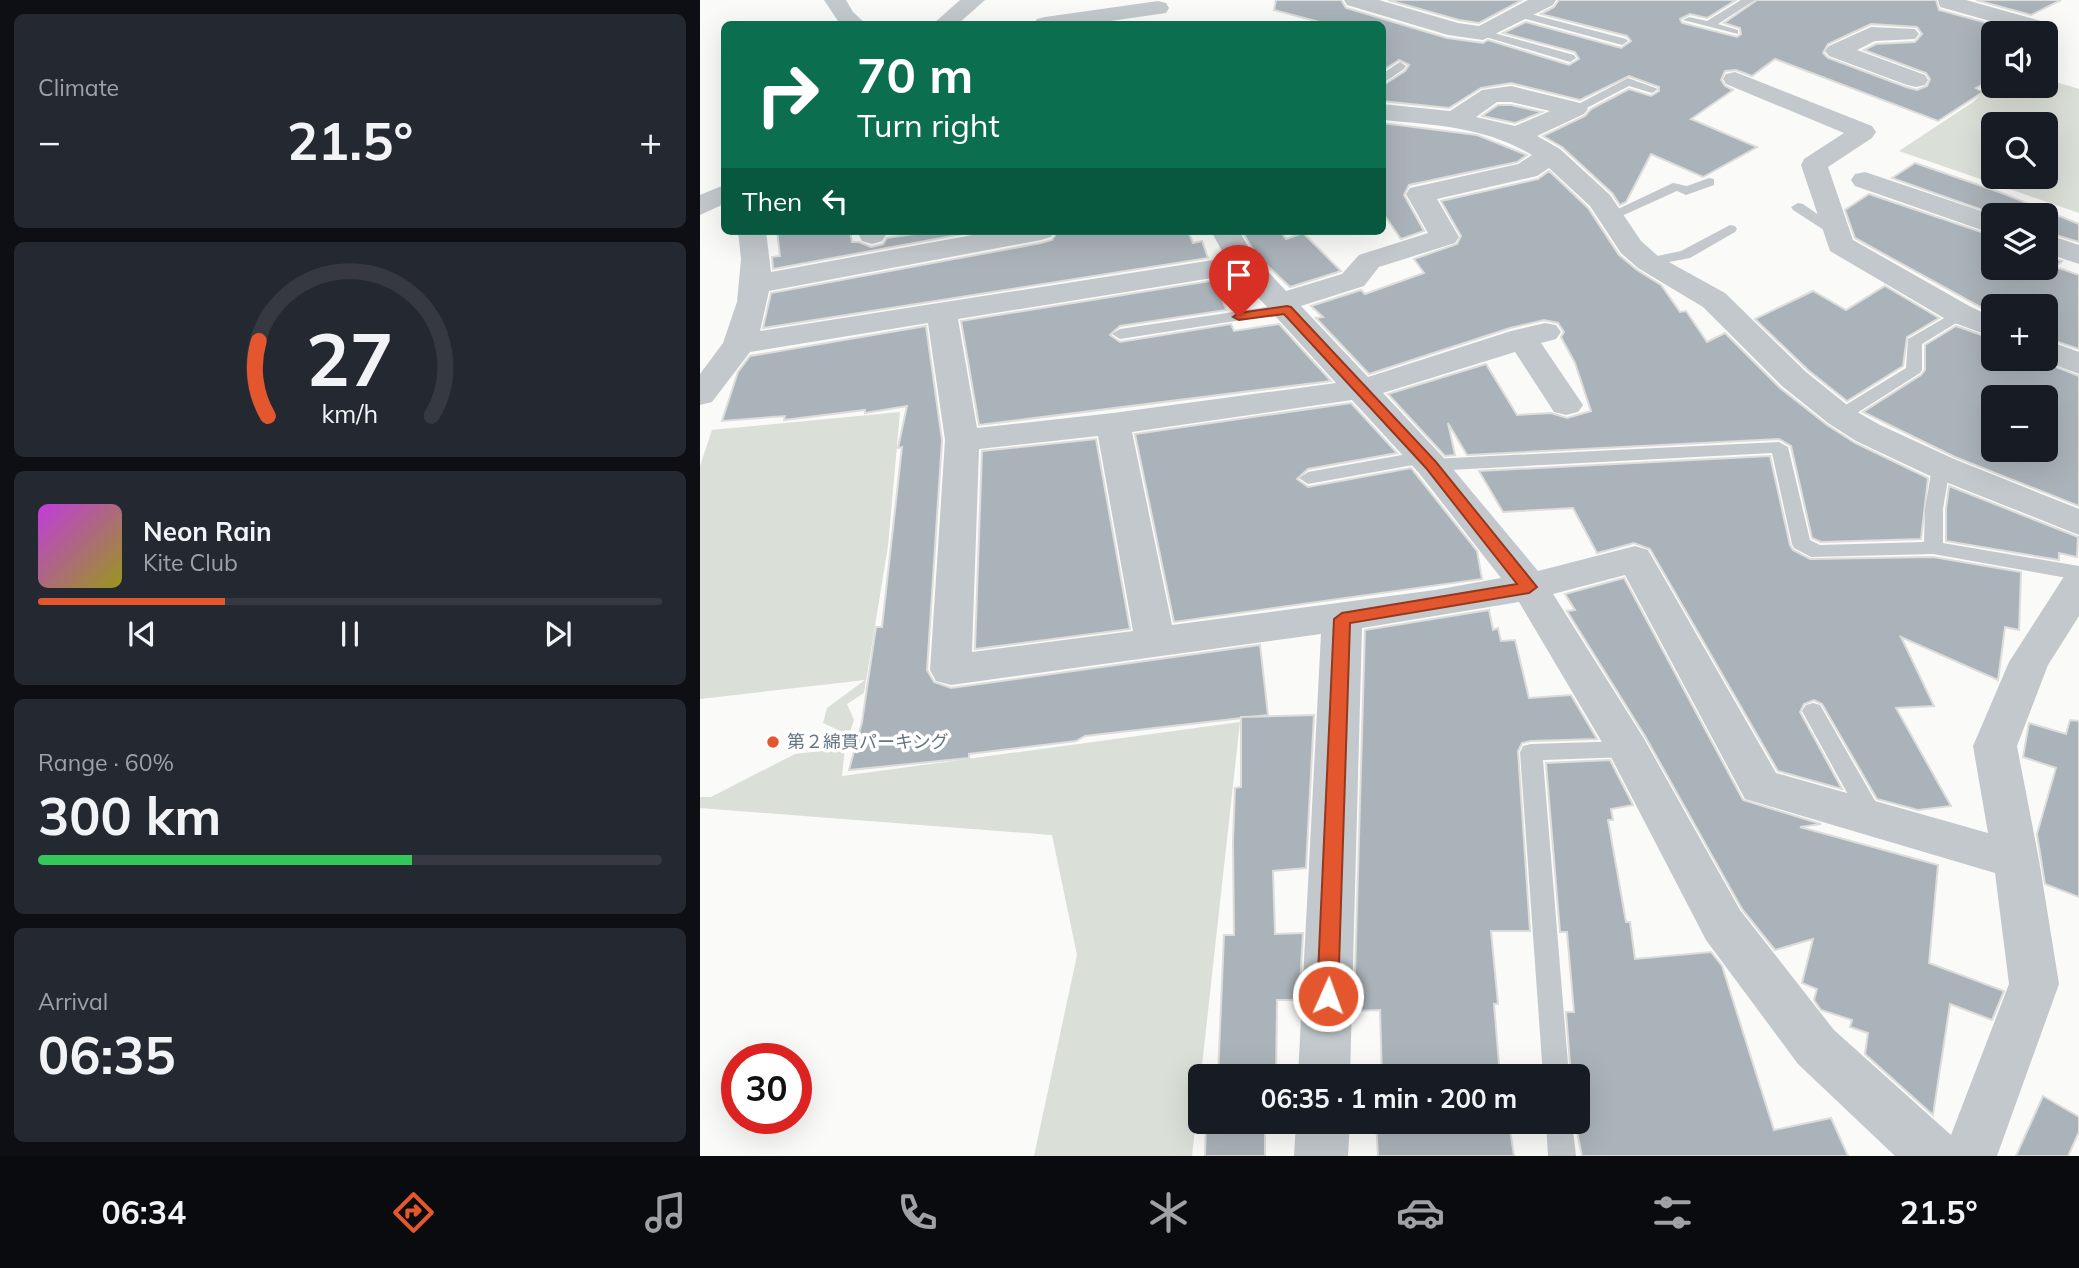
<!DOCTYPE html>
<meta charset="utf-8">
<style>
body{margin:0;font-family:Mulish,"Noto Sans JP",sans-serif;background:#242831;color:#f1f3f6;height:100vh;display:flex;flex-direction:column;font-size:26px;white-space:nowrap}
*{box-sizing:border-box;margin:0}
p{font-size:23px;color:#9ea1a6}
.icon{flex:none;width:38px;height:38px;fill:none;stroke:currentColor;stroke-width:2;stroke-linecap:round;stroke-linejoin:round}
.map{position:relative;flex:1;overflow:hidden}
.details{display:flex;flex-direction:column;gap:14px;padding:14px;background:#0d0f14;width:700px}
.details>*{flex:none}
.guide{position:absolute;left:21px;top:21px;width:665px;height:214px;border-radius:10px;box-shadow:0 7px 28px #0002;background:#0b6e4f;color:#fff;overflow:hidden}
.fabs{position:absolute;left:1281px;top:21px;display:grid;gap:14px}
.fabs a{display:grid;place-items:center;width:77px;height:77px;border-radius:10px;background:#171b24;box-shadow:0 7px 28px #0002;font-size:35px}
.speed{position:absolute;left:21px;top:1043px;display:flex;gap:14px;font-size:35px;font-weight:700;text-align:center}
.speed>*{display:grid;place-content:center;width:91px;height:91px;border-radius:50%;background:#171b24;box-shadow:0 7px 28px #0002;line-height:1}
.speed .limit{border:10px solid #d22;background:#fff;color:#111}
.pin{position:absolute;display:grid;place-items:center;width:60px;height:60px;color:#fff;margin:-72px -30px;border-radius:50% 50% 50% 0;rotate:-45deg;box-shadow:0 0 7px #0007}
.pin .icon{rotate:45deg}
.me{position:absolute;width:77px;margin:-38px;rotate:2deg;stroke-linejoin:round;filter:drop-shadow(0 0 5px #0008)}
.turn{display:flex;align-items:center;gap:24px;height:147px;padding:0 21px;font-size:32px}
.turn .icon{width:91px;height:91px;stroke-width:2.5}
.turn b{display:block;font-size:49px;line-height:60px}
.then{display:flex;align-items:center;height:66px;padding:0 21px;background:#0003;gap:14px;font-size:26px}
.big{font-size:52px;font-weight:700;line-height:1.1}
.details .card{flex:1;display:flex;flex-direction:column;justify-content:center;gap:10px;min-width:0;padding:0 24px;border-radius:10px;background:#242831}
.details .dial{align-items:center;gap:0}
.dial svg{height:182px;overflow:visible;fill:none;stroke:#363941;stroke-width:7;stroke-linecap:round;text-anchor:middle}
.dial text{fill:#f1f3f6;stroke:none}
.song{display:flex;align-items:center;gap:21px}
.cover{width:84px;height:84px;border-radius:10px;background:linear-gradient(135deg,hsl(290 70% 55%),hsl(60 70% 35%))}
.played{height:7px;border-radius:4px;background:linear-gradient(90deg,#e4572e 30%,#363941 30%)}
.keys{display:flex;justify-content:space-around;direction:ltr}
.heat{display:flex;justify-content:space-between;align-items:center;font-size:38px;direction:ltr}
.charge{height:10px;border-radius:5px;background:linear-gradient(90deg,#34c759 60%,#363941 0)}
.trip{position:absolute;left:488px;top:1064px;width:402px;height:70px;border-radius:10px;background:#171b24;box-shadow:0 7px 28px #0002;font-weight:700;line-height:70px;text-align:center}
.tab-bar{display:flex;height:112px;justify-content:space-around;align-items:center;background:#090b0e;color:#9ea1a6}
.tab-bar .icon{width:49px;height:49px}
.tab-bar .active{color:#e4572e}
.tab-bar b{font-size:32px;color:#f1f3f6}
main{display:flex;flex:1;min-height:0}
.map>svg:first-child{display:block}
</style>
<main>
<section class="details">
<div class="card"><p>Climate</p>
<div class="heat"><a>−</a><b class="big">21.5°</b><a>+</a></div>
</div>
<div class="card dial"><svg viewBox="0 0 100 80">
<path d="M14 69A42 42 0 1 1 86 69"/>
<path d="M14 69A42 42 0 0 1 10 36" stroke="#e4572e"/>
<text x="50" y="56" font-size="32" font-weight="700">27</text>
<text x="50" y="72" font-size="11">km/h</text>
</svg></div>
<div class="card">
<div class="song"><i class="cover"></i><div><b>Neon Rain</b><p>Kite Club</p></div></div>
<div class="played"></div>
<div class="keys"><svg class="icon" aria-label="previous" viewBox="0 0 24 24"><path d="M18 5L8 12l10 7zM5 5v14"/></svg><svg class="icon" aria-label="pause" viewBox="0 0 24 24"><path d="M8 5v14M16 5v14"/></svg><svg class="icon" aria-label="next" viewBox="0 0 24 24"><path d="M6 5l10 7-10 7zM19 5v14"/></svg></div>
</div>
<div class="card"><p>Range · 60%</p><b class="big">300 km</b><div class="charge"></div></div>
<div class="card"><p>Arrival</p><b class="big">06:35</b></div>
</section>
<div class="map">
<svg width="1379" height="1156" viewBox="0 0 1379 1156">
<rect width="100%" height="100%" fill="#fafaf8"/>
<!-- green -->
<g fill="#dadfd7" fill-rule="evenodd">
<path d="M1346 79 1379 89V213L1199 151 1273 102 1293 82V86H1346ZM1293 124H1346V177H1293Z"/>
<polygon points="200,412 188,546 164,693 147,704 154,720 149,735 123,723 127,708 165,680 0,699 0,466 12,430"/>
<polygon points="540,722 492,1156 334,1156 377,955 352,835 0,808 0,797 11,797 95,754 145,748 142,776"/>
</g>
<!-- building -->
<g fill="#aab3b9" stroke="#dcdcda" stroke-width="2" fill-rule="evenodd">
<path d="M576 0H641L646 8 747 38 783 43 788 40 869 65 879 59 875 52 803 33 826 22 921 48 931 41 927 36 841 14 854 7 859 0H1036L1007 18 990 14 980 19 982 23 1037 37 1041 34 1040 28 1024 23 1057 0H1236L1239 10 1306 28 1293 33V79L1276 88 1283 92 1238 121 1075 59 1052 76 1036 70 1025 71 1021 80 1025 86 1033 90 991 119 1057 147 1003 177 951 154 926 202 920 205 912 193 862 147 843 136 885 116 891 109 929 89 951 96 959 91V87L929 76 880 100 811 83 781 88 749 108 682 101V86L705 71 709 65 699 60 682 71V24H627L574 10ZM1171 24 1217 27 1222 34 1215 42 1176 44 1164 50 1226 73 1230 79 1227 86 1217 90 1206 87 1128 58 1123 53 1128 44Z"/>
<polygon points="688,0 822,0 779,23 759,20"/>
<polygon points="1276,0 1361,0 1331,15"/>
<polygon points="798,105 811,105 842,112 815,123 782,116"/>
<polygon points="682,123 777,135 827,155 817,162 709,185 704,195 724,231 701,239 682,212"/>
<polygon points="1215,163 1299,192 1379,224 1379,242 1346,232 1346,215 1296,215 1192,178"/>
<polygon points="849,171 888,208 919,255 937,270 961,285 980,312 986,311 1007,342 1025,333 1080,388 1127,425 1155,443 1228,478 1221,539 1121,542 1112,538 1091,446 1079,439 767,455 748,423 755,455 745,456 688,394 786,364 817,415 851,413 867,418 891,411 875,363 861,337 864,332 858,323 844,320 810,328 669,374 616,318 623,317 611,306 661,290 665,294 724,273 714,259 757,244 761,236 741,201 838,179"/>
<polygon points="1169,194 1293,236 1293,268 1346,268 1346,256 1362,261 1356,267 1379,275 1379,349 1346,338 1346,306 1293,306 1293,314 1155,238 1145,210"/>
<polygon points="77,231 150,231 152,242 159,242 171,247 183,244 187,238 234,231 279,231 73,269 72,257 80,256"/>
<polygon points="358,231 488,231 493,243 502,241 508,258 63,328 71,293 341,243 352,240"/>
<polygon points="542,231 580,231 586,239 603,233 641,271 590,287 557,256"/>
<polygon points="516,280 526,310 420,326 410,335 420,342 531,324 534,331 579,324 631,381 279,425 261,321"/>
<polygon points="1185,286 1239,318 1207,337 1203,366 1147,401 1108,370 1055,319 1113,291 1146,310"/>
<polygon points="226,326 242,440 227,670 234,682 251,688 560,645 568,715 385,736 376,741 269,754 269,758 149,770 162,722 176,627 182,627 202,447 198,448 207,406 165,413 165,410 84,420 85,416 22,421 38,372 50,356"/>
<path d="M1256 326 1293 339V359H1336L1379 376V506L1255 457 1163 412 1221 375 1225 370V345ZM1293 397H1346V450H1293Z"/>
<polygon points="651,403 697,453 608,469 597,479 608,487 711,468 777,551 782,579 474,622 435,434"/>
<polygon points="396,439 430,629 275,649 282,451"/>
<polygon points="1070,456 1090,545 1093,550 1110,559 1233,557 1321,572 1319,630 1305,627 1298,680 1201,637 1234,706 1196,708 1251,806 1218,810 1177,799 1122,704 1114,700 1104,704 1100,712 1142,789 1078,771 950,549 934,543 897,553 873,508 803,512 779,471"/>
<polygon points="1249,486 1378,537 1377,557 1359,553 1359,560 1246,541 1246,509"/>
<polygon points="924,578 1043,800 1121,824 1100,827 1238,865 1229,963 1304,991 1292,1020 1250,1004 1233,1115 1165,1054 1168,1033 1150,1027 1152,1020 1121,1010 1114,1000 1117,989 1102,983 1113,939 1075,950 1042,909 945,736 867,611 875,610 865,594"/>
<polygon points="789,610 793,630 798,628 801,641 815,640 829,698 871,695 897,739 831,741 822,743 818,751 830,931 791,931 798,1004 794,1004 800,1076 682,1076 680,1010 654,1011 665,630"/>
<polygon points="614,715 606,868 573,871 575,934 603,933 599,1000 577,1000 576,1076 518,1076 524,935 534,935 533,841 535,788 541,787 541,717"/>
<polygon points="1370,720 1379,721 1379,897 1345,884 1337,834 1356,768 1323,757 1329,723 1366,734"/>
<polygon points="910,760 933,805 911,809 913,820 908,820 926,922 930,922 935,959 1011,952 1022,966 1074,1130 1131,1118 1148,1156 882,1156 875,1122 878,1122 878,1076 871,1076 866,1012 874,1012 867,932 860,932 846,763"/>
<polygon points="1343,1096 1379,1117 1379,1132 1368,1156 1316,1156"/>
<polygon points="506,1122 565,1122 565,1156 505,1156"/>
<polygon points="676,1122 809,1122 814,1156 678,1156"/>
</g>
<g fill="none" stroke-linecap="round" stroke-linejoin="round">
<!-- service -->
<g fill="#c3c8cc" fill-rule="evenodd">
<polygon points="1041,0 1055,0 1018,24 1038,30 1038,34 983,20 989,17 1007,21"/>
<polygon points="819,11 926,39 928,41 922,45 815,16 815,12"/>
<polygon points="783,30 874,55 876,58 870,62 779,35 779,31"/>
<polygon points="700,62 706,66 704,69 682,84 682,74"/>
<polygon points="928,78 958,89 952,93 929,86 879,112 871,112 869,109"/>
<polygon points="1009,178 1014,179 1014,185 986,195 977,191 915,219 910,220 903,216 973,183 987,186"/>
<polygon points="1098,203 1103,204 1142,231 1135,235 1130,234 1093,210 1091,207"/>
<polygon points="1030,225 1035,226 1037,229 1035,232 990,258 948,266 941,262 943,259 981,251"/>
<polygon points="587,304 592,306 595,309 592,312 420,339 412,334 420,329"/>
<polygon points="1260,309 1268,314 1266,317 1222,344 1222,370 1220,373 1146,420 1134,420 1132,416 1134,412 1206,368 1208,339"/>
<polygon points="1079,442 1088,447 1110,540 1120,545 1224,542 1225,509 1232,467 1241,461 1250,467 1243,509 1243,543 1379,566 1379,580 1233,554 1111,557 1094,548 1092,544 1072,453 731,471 725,469 724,463 608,484 599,478 608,472 724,451 730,453 731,459"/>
<polygon points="1113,703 1120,705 1182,813 1185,820 1182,827 1174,829 1166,827 1102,711 1106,705"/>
<polygon points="928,741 936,743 939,749 936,755 928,757 843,760 869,1076 843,1076 820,752 823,746 831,744"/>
<polygon points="846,1122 872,1122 876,1156 848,1156"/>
</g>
<!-- minor -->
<g fill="#c3c8cc" fill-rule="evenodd">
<polygon points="124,0 146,0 153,12 166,24 140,24"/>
<polygon points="644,0 679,0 758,23 779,26 828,0 856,0 853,5 783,40 748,35 647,5"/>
<polygon points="1238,0 1266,0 1348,23 1352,28 1348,33 1333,33 1240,7"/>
<polygon points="458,1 466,3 469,8 466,13 390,24 333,24 337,19 345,17"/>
<polygon points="1171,27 1215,29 1219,34 1215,39 1175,41 1157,50 1225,75 1228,80 1225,85 1216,87 1207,85 1129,56 1125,51 1129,46"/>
<polygon points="1035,72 1172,126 1176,132 1172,138 1128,167 1153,240 1271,307 1293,317 1293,337 1249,321 1130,251 1101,165 1104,159 1144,133 1026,84 1023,79 1026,74"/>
<path d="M811 86 884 104 888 109 884 114 837 136 860 149 910 195 941 241 958 256 1025 293 1106 372 1152 409 1180 425 1254 459 1379 509V535L1228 475 1156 441 1128 423 1082 386 1003 307 938 268 921 253 890 206 849 168 837 176 737 199 759 237 755 243 679 267 664 286 601 306 668 377 811 331 845 323 856 325 861 332 856 339 841 343 883 405 878 412 866 415 854 412 815 352 683 393 743 457 838 571 935 546 948 550 1076 773 1288 833 1273 746 1309 662 1365 575 1379 571V616L1348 665 1317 746 1339 860 1359 984 1297 1156H1195L1098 1064 1006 940 912 759 819 602 662 628 650 1076H598L621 634 251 685 236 681 230 670 245 440 228 323 50 352 12 402 0 405V374L23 343 37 302 41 259 38 231H66L71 272 294 231H355L351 237 341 240 69 291 60 331 526 258 511 231H539L556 259 586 291 642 274 659 255 728 233 706 194 710 188 818 164 832 155C785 127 736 125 682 120V104L750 111 782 90ZM797 102H811L850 111 815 126 776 117ZM537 274 636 383 413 413 277 428 258 319ZM652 400 719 473 801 578 735 590 472 625 432 432ZM398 436 433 631 272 652 279 449ZM925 575 1045 799 1295 873 1309 984 1251 1135 1134 1030 1040 910 943 737 853 594Z"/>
<polygon points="1165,172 1293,215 1293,234 1155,186 1151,180 1155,174"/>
<polygon points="157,231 185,231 186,235 182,241 172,244 162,241"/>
<polygon points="1346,234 1379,245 1379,264 1346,253"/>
<polygon points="1346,340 1379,352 1379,374 1339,359 1346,359"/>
<polygon points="596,1122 650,1122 648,1156 594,1156"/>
</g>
<!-- tertiary -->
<g fill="#c3c8cc" fill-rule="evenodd">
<polygon points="260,0 285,0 258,24 233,24"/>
<polygon points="24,185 24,204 0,215 0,195"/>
</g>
</g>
<!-- route -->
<polygon fill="#e4572e" stroke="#94391e" stroke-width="2" points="587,306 591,307 736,462 837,587 829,593 650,623 638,996 635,1002 628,1005 620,1002 617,996 634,619 642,613 817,584 726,468 584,314 539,320 533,317 539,313"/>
<!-- markers -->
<circle fill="#e4572e" stroke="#fff" stroke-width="2.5" cx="73" cy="742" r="7"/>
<g text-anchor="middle" stroke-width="7" stroke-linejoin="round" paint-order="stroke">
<!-- poi labels -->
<g font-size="18" fill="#657683" stroke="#fff" text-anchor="start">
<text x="87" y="748">第２綿貫パーキング</text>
</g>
</g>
</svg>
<div class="fabs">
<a><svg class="icon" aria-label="sound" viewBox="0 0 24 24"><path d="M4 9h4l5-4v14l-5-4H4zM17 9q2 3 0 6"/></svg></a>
<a><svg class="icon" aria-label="search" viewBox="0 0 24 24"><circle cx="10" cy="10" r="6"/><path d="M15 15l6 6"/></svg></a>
<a><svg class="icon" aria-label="layers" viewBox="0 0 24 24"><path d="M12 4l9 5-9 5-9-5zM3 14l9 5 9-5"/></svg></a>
<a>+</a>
<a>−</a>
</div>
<div class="speed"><div class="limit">30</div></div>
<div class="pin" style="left:539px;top:317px;background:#d93025"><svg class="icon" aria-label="arrive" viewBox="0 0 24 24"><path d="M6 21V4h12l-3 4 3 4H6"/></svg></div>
<svg class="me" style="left:628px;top:996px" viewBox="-20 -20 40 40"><circle r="17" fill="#e4572e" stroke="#fff" stroke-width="3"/><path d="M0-11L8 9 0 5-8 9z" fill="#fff"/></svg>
<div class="trip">06:35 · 1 min · 200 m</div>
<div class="guide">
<div class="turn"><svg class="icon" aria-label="right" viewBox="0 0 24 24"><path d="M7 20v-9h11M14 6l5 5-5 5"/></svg><div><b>70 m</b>Turn right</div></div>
<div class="then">Then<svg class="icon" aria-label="left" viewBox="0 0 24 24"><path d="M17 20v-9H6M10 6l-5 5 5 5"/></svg></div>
</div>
</div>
</main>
<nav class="tab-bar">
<b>06:34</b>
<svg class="icon active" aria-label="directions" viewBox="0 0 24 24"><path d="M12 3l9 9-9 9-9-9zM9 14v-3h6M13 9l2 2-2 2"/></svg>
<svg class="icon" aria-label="music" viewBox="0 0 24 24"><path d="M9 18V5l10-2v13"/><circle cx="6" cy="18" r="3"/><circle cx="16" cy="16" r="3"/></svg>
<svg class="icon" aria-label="phone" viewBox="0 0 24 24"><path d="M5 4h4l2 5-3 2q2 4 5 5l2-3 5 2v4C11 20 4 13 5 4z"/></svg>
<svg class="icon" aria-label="climate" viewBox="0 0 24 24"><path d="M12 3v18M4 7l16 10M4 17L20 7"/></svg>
<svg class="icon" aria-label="car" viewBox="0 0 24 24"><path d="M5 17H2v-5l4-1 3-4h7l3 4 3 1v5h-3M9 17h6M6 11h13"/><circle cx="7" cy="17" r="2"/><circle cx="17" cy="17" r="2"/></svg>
<svg class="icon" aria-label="filters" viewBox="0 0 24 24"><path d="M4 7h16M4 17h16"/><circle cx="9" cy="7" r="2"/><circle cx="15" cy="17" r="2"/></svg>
<b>21.5°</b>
</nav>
